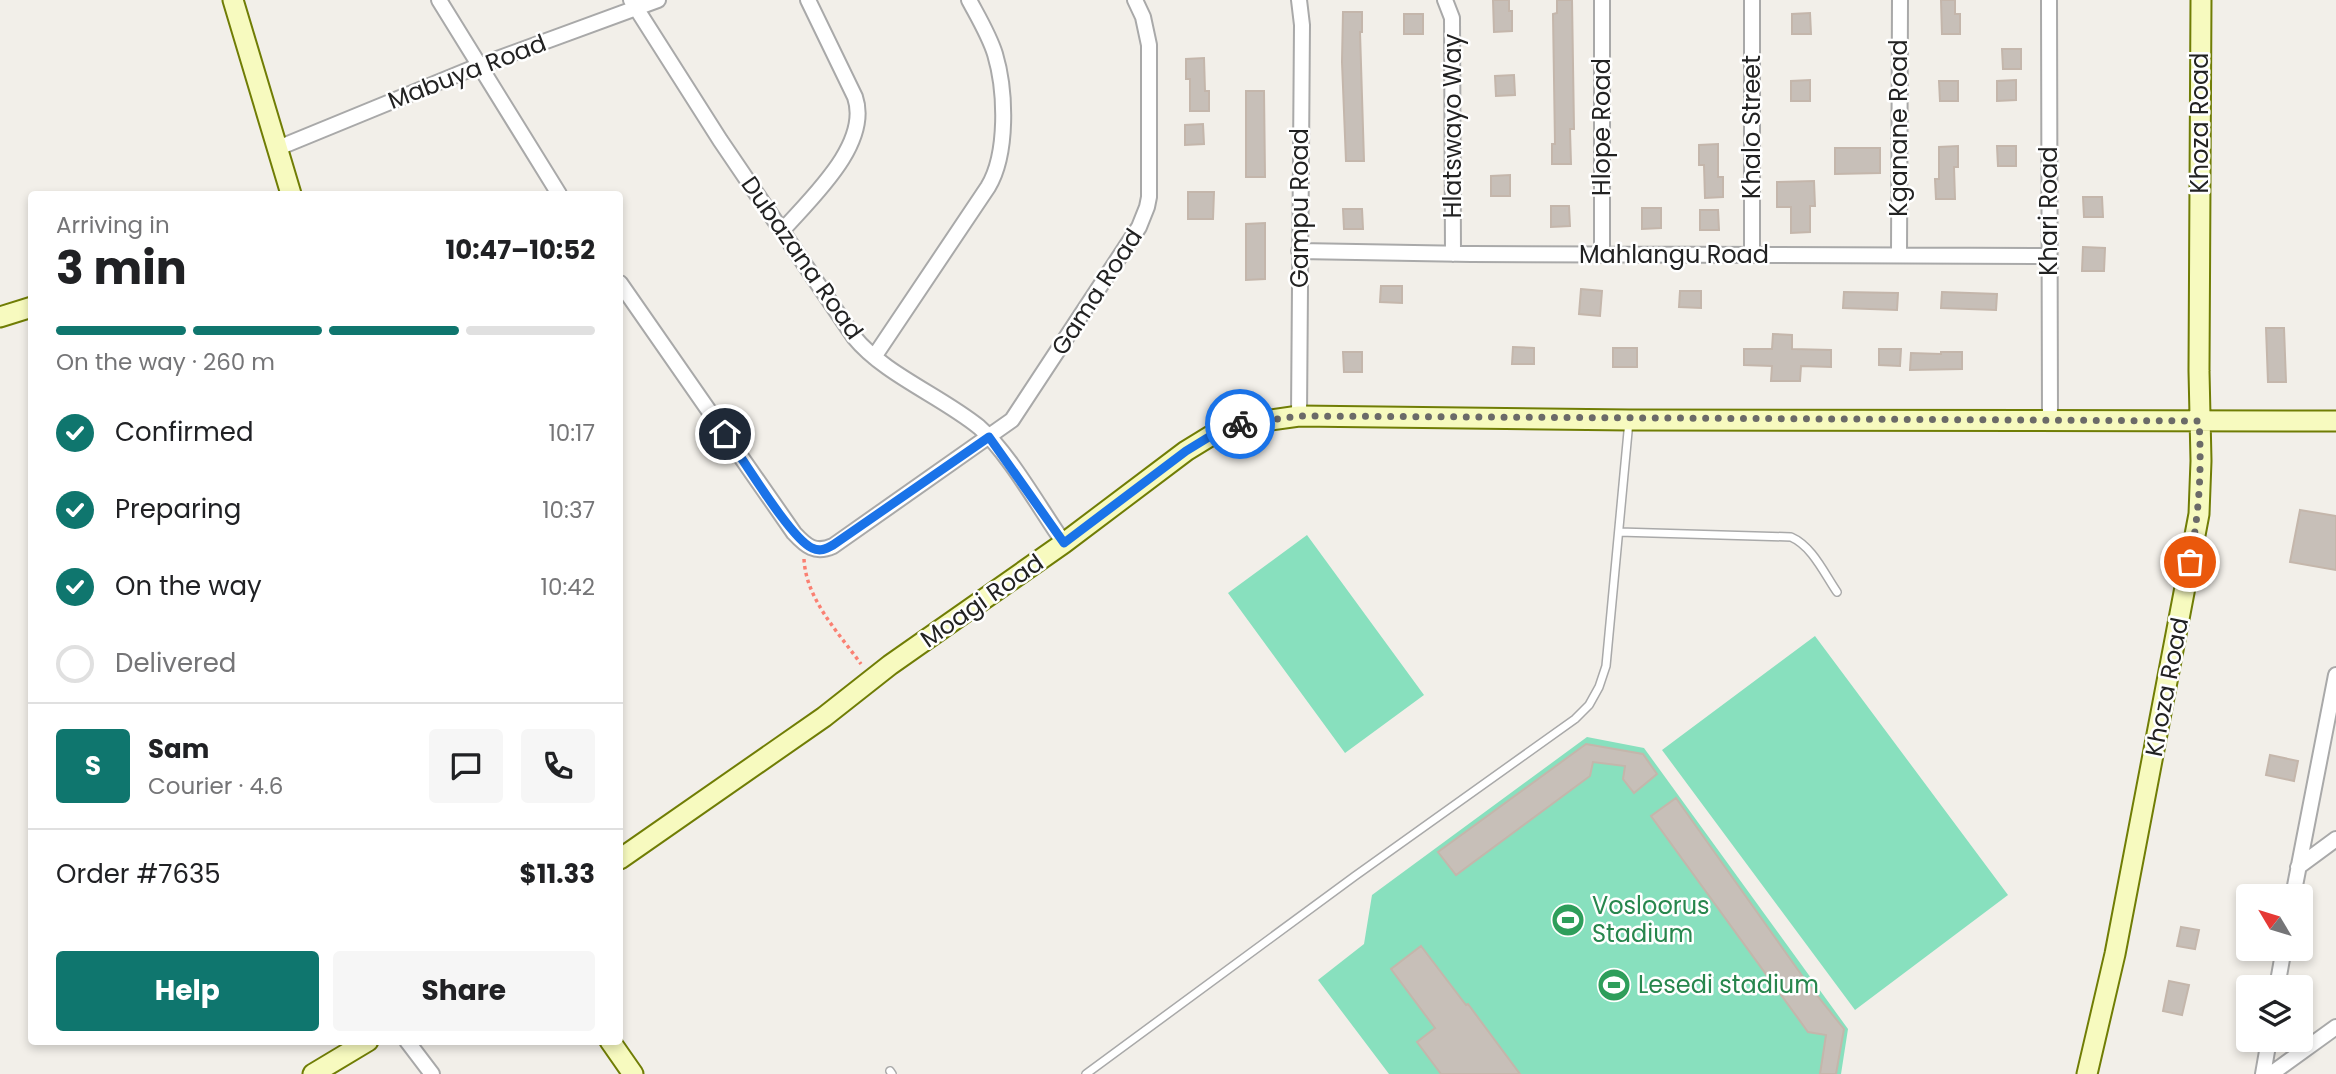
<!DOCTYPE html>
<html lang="en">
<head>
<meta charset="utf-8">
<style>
  :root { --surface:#fff; --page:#f6f6f6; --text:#202124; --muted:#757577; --line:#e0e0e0; --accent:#0f766e }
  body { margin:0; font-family:Poppins,sans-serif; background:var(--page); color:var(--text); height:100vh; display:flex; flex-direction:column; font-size:26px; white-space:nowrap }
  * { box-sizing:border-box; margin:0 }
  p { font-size:23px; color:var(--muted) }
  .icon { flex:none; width:38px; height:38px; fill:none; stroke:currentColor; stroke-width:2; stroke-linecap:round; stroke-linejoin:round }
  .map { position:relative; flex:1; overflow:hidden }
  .panel { position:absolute; left:28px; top:191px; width:595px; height:854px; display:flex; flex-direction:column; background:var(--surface); border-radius:7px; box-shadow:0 4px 10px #0003 }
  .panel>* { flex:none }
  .needle { width:46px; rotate:308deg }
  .buttons { position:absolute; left:2236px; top:884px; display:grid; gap:14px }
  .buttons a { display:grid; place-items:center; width:77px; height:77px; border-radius:7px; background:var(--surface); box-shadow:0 4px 10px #0003; font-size:35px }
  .pin { position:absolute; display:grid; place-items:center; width:60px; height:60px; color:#fff; margin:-30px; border:4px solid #fff; border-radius:50%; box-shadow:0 2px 7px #0007 }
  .courier { position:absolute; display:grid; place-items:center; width:70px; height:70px; margin:-35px; border:5px solid #1a73e8; border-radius:50%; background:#fff; color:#222; box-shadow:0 2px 9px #0007 }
  .overview em { font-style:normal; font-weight:700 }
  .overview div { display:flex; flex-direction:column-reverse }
  .overview { display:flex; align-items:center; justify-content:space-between; height:119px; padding:0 28px }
  h1 { font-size:46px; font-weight:700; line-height:52px }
  .bar { display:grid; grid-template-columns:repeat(4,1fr); gap:10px 7px; align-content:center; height:84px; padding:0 28px }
  .bar i { height:9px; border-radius:5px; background:var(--line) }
  .bar .selected { background:var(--accent) }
  .bar p { grid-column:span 4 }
  .line { display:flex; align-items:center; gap:18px; padding:0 28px; border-top:2px solid var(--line) }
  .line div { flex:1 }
  .round { display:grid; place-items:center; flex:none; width:74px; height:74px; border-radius:7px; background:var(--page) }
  ol { padding:0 28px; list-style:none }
  li { display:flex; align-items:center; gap:21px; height:77px }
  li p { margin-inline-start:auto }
  li .icon { padding:7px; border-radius:50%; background:var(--accent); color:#fff; stroke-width:4 }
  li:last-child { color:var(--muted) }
  li i { width:38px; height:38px; border:4px solid var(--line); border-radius:50% }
  .primary-button { display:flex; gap:14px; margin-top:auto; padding:14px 28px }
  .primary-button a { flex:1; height:80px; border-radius:7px; background:var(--accent); color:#fff; font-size:28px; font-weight:700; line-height:80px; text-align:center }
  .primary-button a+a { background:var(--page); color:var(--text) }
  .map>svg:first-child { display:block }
  .pitch { fill:#88e0be }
  .building { fill:#c7bfb8; stroke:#c4b6ab; stroke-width:2 }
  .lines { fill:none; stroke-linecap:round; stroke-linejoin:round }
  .lane-casing { stroke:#a9a9a9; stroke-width:10 }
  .street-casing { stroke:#a9a9a9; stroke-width:18 }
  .secondary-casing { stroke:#707d05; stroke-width:23 }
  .path { stroke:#fa8072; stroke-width:3.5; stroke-dasharray:3.5 3.5; stroke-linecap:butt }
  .lane { stroke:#fff; stroke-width:7 }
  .street { stroke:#fff; stroke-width:14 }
  .secondary { stroke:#f7fabf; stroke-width:19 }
  .done { stroke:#6b6a68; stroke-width:7; stroke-dasharray:0 12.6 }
  .route { stroke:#1a73e8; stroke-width:9 }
  .labels { text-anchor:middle; stroke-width:5; stroke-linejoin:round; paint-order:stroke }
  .street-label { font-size:24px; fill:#222; stroke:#fff }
  .leisure-label { font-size:24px; fill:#27864d; stroke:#fff; text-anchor:start }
</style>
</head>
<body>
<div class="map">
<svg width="2336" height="1074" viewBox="0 0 2336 1074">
  <rect width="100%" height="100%" fill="#f2efe9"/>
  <path class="pitch" d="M1307,535L1424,695L1345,753L1228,593Z
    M1815,636L2008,895L1855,1010L1662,750Z
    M1587,737L1644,748L1848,1029L1841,1074H1389L1318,980L1364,944L1372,895Z"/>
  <path class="building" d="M1493,0H1509V11H1512V31L1494,32Z
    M1557,0H1572L1574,129H1570L1571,164H1552V144H1555L1553,14L1557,13Z
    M1941,0H1955V14H1960V34H1942Z
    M1343,12H1362V32H1360L1364,161H1346L1342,62Z
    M1810,13L1811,34H1792V14Z
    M1404,14H1423V34H1404Z
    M2002,49H2021V69H2003Z
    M1204,58L1205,91H1209V111H1190V79H1186V59Z
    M1514,75L1515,95L1496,96L1495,76Z
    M1810,80V101H1791V81Z
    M2016,80V100L1997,101V81Z
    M1939,81H1958V101H1940Z
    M1246,91H1264L1265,177H1246Z
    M1203,124L1204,144L1185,145V125Z
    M1718,144V177H1723V197L1705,198L1704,165H1699V145Z
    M1958,146V167H1954L1955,199H1936L1935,179H1939V147Z
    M1997,146H2016V166H1998Z
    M1835,148H1880V173L1835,174Z
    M1510,175V196H1491V176Z
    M1814,181L1815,206H1810V232L1791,233V207H1777V182Z
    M1188,192H1214L1213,219H1188Z
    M2083,197H2102L2103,217H2084Z
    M1551,206H1569L1570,226L1551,227Z
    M1642,208H1661V228L1642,229Z
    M1343,209H1362L1363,229H1344Z
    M1700,210H1718L1719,230H1700Z
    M1265,223V279L1246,280V224Z
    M2083,247L2105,248L2104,271H2082Z
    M1381,286H1402V303L1380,302Z
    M1581,289L1602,291L1600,316L1579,314Z
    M1680,291H1701V308L1679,307Z
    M1844,292L1898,293L1897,310L1843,308Z
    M1942,292L1997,294L1996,310L1941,308Z
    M2266,328H2284L2286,382H2268Z
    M1773,334L1792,335V349L1831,350V367L1801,366L1800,381H1771L1772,366L1744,365V349H1772Z
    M1513,347L1534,348V364H1512Z
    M1613,348H1637V367H1613Z
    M1879,349H1901L1900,366L1879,365Z
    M1343,352H1362V372H1344Z
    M1941,352H1962V369L1910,370L1911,353L1941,354Z
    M2300,510L2336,516V570L2290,562Z
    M1586,744L1643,754L1657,774L1634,793L1623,779L1625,766L1593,762L1590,776L1456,875L1438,852Z
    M2270,755L2298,761L2294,781L2266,775Z
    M1676,798L1808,984L1844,1029L1836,1074H1820L1826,1035L1808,1032L1651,816Z
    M2181,927L2199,930L2195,949L2177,946Z
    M1421,946L1466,1005L1468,1004L1520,1074H1441L1417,1042L1435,1028L1391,969Z
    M2169,981L2189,985L2182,1015L2163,1011Z"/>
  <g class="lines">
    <defs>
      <path id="lane" d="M1619,532L1791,537C1812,546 1824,573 1837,592
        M890,1071L892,1074
        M1086,1074L1355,876L1575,719L1589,705L1599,687L1606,666L1629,421"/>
      <path id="street" d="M439,0L559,194
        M631,0L720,140L854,337C884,374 941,396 979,427C1009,453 1040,509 1064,543
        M1445,0L1452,18L1453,254
        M1752,0V254
        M2049,0L2050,421
        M278,148L478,66L658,0
        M782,231C811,198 871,144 855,97L808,0
        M1299,251L1471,254L2048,256
        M1602,255V0
        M1899,255L1900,0
        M620,283L794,533C806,546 815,554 833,546L1012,420L1139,227L1147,207L1149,197V45L1143,17L1135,0
        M874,357L988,187C1008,154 1006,91 995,54C989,35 978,17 969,0
        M1299,416L1302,25L1299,0
        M2298,867L2336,839
        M2293,896L2336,675
        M2277,987L2284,948
        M407,1041L432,1074
        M2263,1074L2269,1040
        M2271,1074L2336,1027"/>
      <path id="secondary" d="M233,0L291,194
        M0,317L32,307
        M620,859L824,717L890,665L1064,543L1186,451L1217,432L1237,425L1299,416L1629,420L2336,421
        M610,1041L633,1074
        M313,1074L368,1041
        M2087,1074L2115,954L2199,514L2201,461L2199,371L2201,0"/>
    </defs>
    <use href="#lane" class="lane-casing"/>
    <use href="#street" class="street-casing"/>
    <use href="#secondary" class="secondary-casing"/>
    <path class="path" d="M804,559C806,599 838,632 861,664"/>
    <use href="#lane" class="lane"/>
    <use href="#street" class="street"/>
    <use href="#secondary" class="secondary"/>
  </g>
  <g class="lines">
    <path class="done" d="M1240,424L1299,416L2199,421C2202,472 2199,512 2190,562"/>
    <path class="route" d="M725,434C742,457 790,538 812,548C820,552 826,549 833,545L989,437L1064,543L1186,451L1217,432L1240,424"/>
  </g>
  <defs>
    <symbol id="stadium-disc" viewBox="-11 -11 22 22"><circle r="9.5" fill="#2e9e5b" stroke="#fff"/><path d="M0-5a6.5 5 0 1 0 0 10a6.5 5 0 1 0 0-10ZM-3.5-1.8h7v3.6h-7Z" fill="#fff"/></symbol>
  </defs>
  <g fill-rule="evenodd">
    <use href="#stadium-disc" x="1549" y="901" width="38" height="38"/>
    <use href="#stadium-disc" x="1595" y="966" width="38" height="38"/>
  </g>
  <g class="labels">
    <g class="street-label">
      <text transform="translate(467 72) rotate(-21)" y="8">Mabuya Road</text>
      <text transform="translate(2200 123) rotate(-90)" y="8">Khoza Road</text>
      <text transform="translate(1453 126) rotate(-90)" y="8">Hlatswayo Way</text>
      <text transform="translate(1602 127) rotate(-90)" y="8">Hlope Road</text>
      <text transform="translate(1752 127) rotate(-90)" y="8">Khalo Street</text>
      <text transform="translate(1899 128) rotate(-90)" y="8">Kganane Road</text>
      <text transform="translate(1300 208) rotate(-90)" y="8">Gampu Road</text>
      <text transform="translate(2049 211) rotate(-90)" y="8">Khari Road</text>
      <text x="1674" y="263">Mahlangu Road</text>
      <text transform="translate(802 258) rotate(55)" y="8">Dubazana Road</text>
      <text transform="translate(1097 292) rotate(-57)" y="8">Gama Road</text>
      <text transform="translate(982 601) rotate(-35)" y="8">Moagi Road</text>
      <text transform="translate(2167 687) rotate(-79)" y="8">Khoza Road</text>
    </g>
    <g class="leisure-label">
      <text x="1592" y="914">Vosloorus<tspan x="1592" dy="28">Stadium</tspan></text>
      <text x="1638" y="993">Lesedi stadium</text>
    </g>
  </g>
</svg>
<div class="buttons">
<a><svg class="needle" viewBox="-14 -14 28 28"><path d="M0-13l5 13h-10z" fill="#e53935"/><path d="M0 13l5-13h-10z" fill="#757577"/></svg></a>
<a><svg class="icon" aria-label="layers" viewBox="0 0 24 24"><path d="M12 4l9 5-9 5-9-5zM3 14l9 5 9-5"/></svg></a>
</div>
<div class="pin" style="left:2190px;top:562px;background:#ea580c"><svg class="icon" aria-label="bag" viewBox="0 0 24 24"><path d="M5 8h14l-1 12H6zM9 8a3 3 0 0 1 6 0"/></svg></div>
<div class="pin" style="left:725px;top:434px;background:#1f2937"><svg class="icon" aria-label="home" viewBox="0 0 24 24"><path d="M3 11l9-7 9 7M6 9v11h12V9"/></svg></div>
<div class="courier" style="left:1240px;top:424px"><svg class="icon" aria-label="bike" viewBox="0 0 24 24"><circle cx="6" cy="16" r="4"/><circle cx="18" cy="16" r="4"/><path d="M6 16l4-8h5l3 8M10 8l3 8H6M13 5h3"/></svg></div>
<section class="panel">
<div class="overview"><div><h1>3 min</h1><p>Arriving in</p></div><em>10:47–10:52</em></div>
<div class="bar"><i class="selected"></i><i class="selected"></i><i class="selected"></i><i></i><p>On the way · 260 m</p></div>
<ol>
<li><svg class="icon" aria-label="check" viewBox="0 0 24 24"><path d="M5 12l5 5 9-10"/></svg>Confirmed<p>10:17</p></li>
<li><svg class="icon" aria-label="check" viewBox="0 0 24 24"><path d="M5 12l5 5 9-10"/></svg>Preparing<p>10:37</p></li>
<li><svg class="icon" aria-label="check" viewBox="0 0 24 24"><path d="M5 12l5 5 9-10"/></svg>On the way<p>10:42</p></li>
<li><i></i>Delivered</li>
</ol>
<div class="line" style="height:126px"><b class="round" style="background:var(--accent);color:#fff">S</b><div><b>Sam</b><p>Courier · 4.6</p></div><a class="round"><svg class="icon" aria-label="chat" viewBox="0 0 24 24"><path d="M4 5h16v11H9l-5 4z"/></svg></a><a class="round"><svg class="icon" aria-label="phone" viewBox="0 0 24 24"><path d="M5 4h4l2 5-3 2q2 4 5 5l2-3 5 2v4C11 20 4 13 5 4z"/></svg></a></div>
<div class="line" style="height:91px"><div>Order #7635</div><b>$11.33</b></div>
<div class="primary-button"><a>Help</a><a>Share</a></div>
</section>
</div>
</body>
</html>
